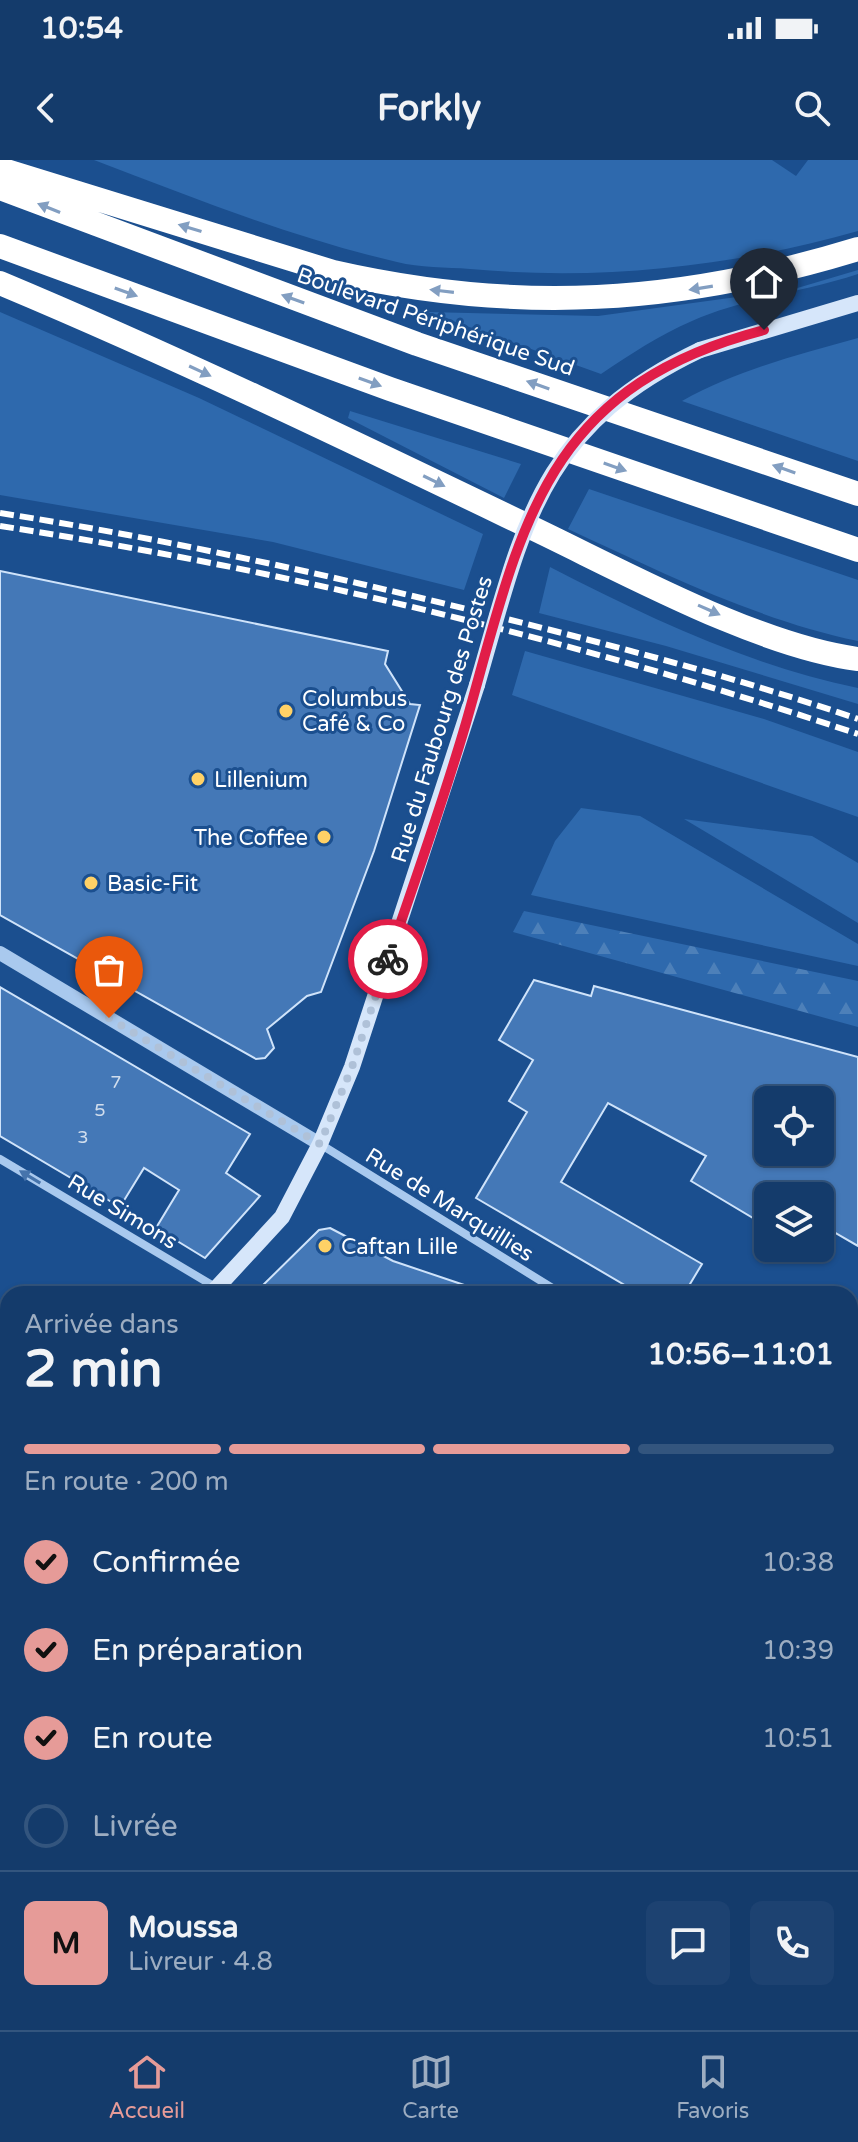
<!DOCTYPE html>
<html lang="fr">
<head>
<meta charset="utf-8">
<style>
  :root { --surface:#143b6b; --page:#1d4271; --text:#f1f3f6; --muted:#9dadc1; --line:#33557e; --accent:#e69b98 }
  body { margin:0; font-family:"Varela Round",sans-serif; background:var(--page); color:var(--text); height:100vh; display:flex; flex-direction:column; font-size:30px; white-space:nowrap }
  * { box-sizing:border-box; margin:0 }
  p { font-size:26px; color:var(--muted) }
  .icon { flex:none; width:44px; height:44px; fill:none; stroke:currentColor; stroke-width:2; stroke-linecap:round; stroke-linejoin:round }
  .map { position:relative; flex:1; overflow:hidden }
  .drawer { position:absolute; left:0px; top:1126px; width:858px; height:744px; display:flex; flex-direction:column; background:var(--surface); border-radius:24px 24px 0 0; box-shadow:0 2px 6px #0004,0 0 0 2px var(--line) }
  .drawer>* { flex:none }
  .buttons { position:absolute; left:754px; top:926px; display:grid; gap:16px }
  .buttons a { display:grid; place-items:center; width:80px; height:80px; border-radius:12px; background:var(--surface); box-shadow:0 2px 6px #0004,0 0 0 2px var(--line); font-size:40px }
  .pin { position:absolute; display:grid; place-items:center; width:68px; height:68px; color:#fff; margin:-82px -34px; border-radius:50% 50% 50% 0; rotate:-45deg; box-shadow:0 0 8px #0007 }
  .pin .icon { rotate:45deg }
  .courier { position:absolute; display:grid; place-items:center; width:80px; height:80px; margin:-40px; border:6px solid #e11d48; border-radius:50%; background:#fff; color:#222; box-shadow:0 2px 10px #0007 }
  .summary em { font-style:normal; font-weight:700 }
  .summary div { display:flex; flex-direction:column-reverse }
  .summary { display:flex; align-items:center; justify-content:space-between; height:136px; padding:0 24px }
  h1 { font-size:52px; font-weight:700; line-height:60px }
  .bar { display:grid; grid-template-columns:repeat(4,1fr); gap:12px 8px; align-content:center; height:96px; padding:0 24px }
  .bar i { height:10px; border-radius:6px; background:var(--line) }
  .bar .selected { background:var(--accent) }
  .bar p { grid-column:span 4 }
  .line { display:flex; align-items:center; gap:20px; padding:0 24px; border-top:2px solid var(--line) }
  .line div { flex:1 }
  .round { display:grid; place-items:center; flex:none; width:84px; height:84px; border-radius:12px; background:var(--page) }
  ol { padding:0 24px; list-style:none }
  li { display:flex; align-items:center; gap:24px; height:88px }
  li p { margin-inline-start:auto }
  li .icon { padding:8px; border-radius:50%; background:var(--accent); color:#111; stroke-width:4 }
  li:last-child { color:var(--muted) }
  li i { width:44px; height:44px; border:4px solid var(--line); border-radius:50% }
  .status { display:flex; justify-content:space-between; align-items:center; height:56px; padding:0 40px; background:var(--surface); direction:ltr }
  .status svg { height:22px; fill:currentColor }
  header { display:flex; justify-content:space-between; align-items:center; height:104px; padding:0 24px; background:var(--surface); font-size:36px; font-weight:700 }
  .tab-bar { display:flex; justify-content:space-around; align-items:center; height:112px; border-top:2px solid var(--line); background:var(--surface); font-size:22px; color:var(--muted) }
  .tab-bar a { display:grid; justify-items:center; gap:4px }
  .tab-bar .selected { color:var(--accent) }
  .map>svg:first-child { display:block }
  .green { fill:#2e69ad }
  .forest { fill:url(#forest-firs) }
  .building { fill:#4478b7; stroke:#cfe3fa; stroke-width:2; fill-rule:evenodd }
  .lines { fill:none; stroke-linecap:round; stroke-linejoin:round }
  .pedestrian { stroke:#a9c9ee; stroke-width:7 }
  .minor { stroke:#a9c9ee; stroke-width:8 }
  .tertiary { stroke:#a9c9ee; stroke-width:14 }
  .secondary { stroke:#d6e6fa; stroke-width:16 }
  .motorway { stroke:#fff; stroke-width:24 }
  .rail { stroke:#fff; stroke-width:6; stroke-dasharray:14 6; stroke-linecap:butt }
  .secondary-bridge { stroke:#d6e6fa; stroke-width:16 }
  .oneway { fill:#829ec1 }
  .oneway2 { fill:#4674ac }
  .done { stroke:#afc1d8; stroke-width:8; stroke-dasharray:0 14.4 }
  .route { stroke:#e11d48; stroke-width:10 }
  .poi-dot { fill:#ffd166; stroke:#1b4f8f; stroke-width:3 }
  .labels { text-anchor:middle; stroke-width:6; stroke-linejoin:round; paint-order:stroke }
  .number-label { font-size:18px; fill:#d0dded }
  .street-label { font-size:22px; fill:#fff; stroke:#1b4f8f }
  .poi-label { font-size:22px; fill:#fff; stroke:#1b4f8f; text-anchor:start }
</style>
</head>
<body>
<div class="status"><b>10:54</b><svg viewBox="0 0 49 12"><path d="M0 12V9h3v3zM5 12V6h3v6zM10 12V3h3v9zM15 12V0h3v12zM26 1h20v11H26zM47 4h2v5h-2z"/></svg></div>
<header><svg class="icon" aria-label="back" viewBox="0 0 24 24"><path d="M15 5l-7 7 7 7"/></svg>Forkly<svg class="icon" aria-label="search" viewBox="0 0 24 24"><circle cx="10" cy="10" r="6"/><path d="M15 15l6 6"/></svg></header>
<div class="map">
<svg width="858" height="1870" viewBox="0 0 858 1870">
  <defs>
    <pattern id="forest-firs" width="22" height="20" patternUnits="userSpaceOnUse" patternTransform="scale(2)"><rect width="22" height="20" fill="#2e69ad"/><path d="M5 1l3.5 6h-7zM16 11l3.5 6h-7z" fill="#4d80b9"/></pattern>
  </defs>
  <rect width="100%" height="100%" fill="#1b4f8f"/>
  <path class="green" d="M94,0H772L796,16L808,0H858V71C730,107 602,121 470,109C446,107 420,108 397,102C293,78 194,38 94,0Z
    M858,110V114C804,132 744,138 692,161C659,175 631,194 601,214L427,152L598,156L794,129Z
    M0,152L199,238L483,374L464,430L273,382L0,335Z
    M858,178V301L682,241C737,210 797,195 858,178Z
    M350,251L521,304L504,338L348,258Z
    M589,329L858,420V481C757,460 661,412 568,369Z
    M550,407C649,458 748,505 858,528V544L666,486L539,453Z
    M525,491L764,559L858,592V657L512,535Z
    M581,648L640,656L858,784V806L531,735L555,681Z
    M684,659L812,676L858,703V763Z
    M0,1768L8,1772V1862H173L188,1870H14L0,1863Z"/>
  <path class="forest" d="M524,751L858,821V867L513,772Z"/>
  <path class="building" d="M0,411L388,491L385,504L410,544L420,545L374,691L321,832L307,836L267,869L274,888L265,898L256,899L0,755Z
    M534,820L591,836L594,826L858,897V1086L820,1064V1036H768V1067L691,1021L706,996L608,943L561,1022L702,1104L684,1134H640L476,1038L527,952L509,941L533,900L499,880ZM768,940H820V992H768Z
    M0,827L250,974L226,1013L260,1036L205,1098L156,1068L179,1030L144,1008L120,1047L0,976Z
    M330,1068L393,1101L479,1130L478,1134H254L319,1070Z"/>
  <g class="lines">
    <path class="pedestrian" d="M588,1870L592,1862"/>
    <path class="minor" d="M320,984L562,1134
      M0,999L227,1134
      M850,1305L858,1310
      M0,1550L8,1554
      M850,1804L858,1846
      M565,1862L579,1870
      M386,1870L390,1862"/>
    <path class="tertiary" d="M0,793L320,984"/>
    <path class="secondary" d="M700,190L858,143
      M211,1134L282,1057L320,984L352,907L477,525
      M0,1340L8,1332"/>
    <path class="motorway" d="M0,9L333,112C517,154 679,144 858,89
      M0,28L417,184L858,334
      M0,86L390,229L858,390
      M0,123C179,198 353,282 528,366C621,410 757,486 858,499"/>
    <path class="rail" d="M0,353C166,379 329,415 491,455C615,486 738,518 858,559
      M0,366C287,410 582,482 858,574"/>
    <path class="secondary-bridge" d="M477,525C523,367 538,267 700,190"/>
  </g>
  <defs><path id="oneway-solid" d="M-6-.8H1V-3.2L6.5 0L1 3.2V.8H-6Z" transform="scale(2)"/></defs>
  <g class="oneway">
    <use href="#oneway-solid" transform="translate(49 48) rotate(-158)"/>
    <use href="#oneway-solid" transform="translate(190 68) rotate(-163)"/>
    <use href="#oneway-solid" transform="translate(701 128) rotate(171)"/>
    <use href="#oneway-solid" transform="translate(442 131) rotate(-173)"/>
    <use href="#oneway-solid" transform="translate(126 132) rotate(20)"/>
    <use href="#oneway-solid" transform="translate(293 139) rotate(-160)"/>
    <use href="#oneway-solid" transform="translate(200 211) rotate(25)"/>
    <use href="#oneway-solid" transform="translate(370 222) rotate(20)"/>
    <use href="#oneway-solid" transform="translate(538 225) rotate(-161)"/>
    <use href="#oneway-solid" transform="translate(615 307) rotate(19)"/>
    <use href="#oneway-solid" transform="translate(784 309) rotate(-161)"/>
    <use href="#oneway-solid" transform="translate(434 321) rotate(26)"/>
    <use href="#oneway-solid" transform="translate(709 450) rotate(24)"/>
  </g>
  <use class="oneway2" href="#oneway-solid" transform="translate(30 1017) rotate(-149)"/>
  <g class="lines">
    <path class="done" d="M109,858L320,984L352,907L388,799"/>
    <path class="route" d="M388,799C415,721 443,642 466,563C521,369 541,228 764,170"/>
  </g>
  <g class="poi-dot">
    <circle cx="286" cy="551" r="8"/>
    <circle cx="198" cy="619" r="8"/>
    <circle cx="324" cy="677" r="8"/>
    <circle cx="91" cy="723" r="8"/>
    <circle cx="325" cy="1086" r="8"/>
  </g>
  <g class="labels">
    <g class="number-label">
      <text x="116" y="928">7</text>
      <text x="100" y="956">5</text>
      <text x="83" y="983">3</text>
    </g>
    <g class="street-label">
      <text transform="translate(436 161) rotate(19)" y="8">Boulevard Périphérique Sud</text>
      <text transform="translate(441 559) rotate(-73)" y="8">Rue du Faubourg des Postes</text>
      <text transform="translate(450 1044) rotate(32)" y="8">Rue de Marquillies</text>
      <text transform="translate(123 1051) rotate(31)" y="8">Rue Simons</text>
    </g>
    <g class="poi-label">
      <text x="302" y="546">Columbus<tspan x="302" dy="25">Café &amp; Co</tspan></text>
      <text x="214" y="627">Lillenium</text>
      <text x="308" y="685" text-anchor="end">The Coffee</text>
      <text x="107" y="731">Basic-Fit</text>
      <text x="341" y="1094">Caftan Lille</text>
    </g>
  </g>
</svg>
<div class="buttons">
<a><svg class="icon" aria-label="locate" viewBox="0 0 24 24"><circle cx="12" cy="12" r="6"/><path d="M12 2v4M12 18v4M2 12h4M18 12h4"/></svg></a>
<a><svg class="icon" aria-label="layers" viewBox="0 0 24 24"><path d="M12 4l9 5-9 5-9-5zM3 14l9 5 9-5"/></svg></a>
</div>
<div class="pin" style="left:109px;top:858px;background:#ea580c"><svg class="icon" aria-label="bag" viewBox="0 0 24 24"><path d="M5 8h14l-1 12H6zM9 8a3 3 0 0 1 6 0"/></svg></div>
<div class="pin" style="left:764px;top:170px;background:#1f2937"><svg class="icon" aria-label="home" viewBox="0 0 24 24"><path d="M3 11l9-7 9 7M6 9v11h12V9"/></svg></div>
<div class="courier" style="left:388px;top:799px"><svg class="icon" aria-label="bike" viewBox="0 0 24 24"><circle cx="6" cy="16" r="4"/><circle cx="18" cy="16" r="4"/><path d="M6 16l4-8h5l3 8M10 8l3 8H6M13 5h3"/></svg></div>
<section class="drawer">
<div class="summary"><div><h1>2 min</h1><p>Arrivée dans</p></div><em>10:56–11:01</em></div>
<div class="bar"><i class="selected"></i><i class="selected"></i><i class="selected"></i><i></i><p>En route · 200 m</p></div>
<ol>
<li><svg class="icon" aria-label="check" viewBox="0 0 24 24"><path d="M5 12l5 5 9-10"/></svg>Confirmée<p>10:38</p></li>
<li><svg class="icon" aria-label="check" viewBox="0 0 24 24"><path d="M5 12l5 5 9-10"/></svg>En préparation<p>10:39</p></li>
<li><svg class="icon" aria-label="check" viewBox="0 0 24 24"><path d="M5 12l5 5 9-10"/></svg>En route<p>10:51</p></li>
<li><i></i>Livrée</li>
</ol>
<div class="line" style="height:144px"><b class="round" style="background:var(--accent);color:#111">M</b><div><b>Moussa</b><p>Livreur · 4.8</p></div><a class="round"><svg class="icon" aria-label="chat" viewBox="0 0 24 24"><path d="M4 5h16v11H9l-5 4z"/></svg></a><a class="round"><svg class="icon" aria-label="phone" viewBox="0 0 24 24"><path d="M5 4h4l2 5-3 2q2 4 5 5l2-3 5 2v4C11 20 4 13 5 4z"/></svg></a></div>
</section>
</div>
<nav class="tab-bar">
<a class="selected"><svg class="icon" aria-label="home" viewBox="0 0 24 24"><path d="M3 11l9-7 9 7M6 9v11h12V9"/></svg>Accueil</a>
<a><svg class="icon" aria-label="map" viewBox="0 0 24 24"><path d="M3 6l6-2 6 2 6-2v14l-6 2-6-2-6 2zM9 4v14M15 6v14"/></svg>Carte</a>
<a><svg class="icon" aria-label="saved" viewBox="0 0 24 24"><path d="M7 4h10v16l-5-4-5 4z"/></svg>Favoris</a>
</nav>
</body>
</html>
